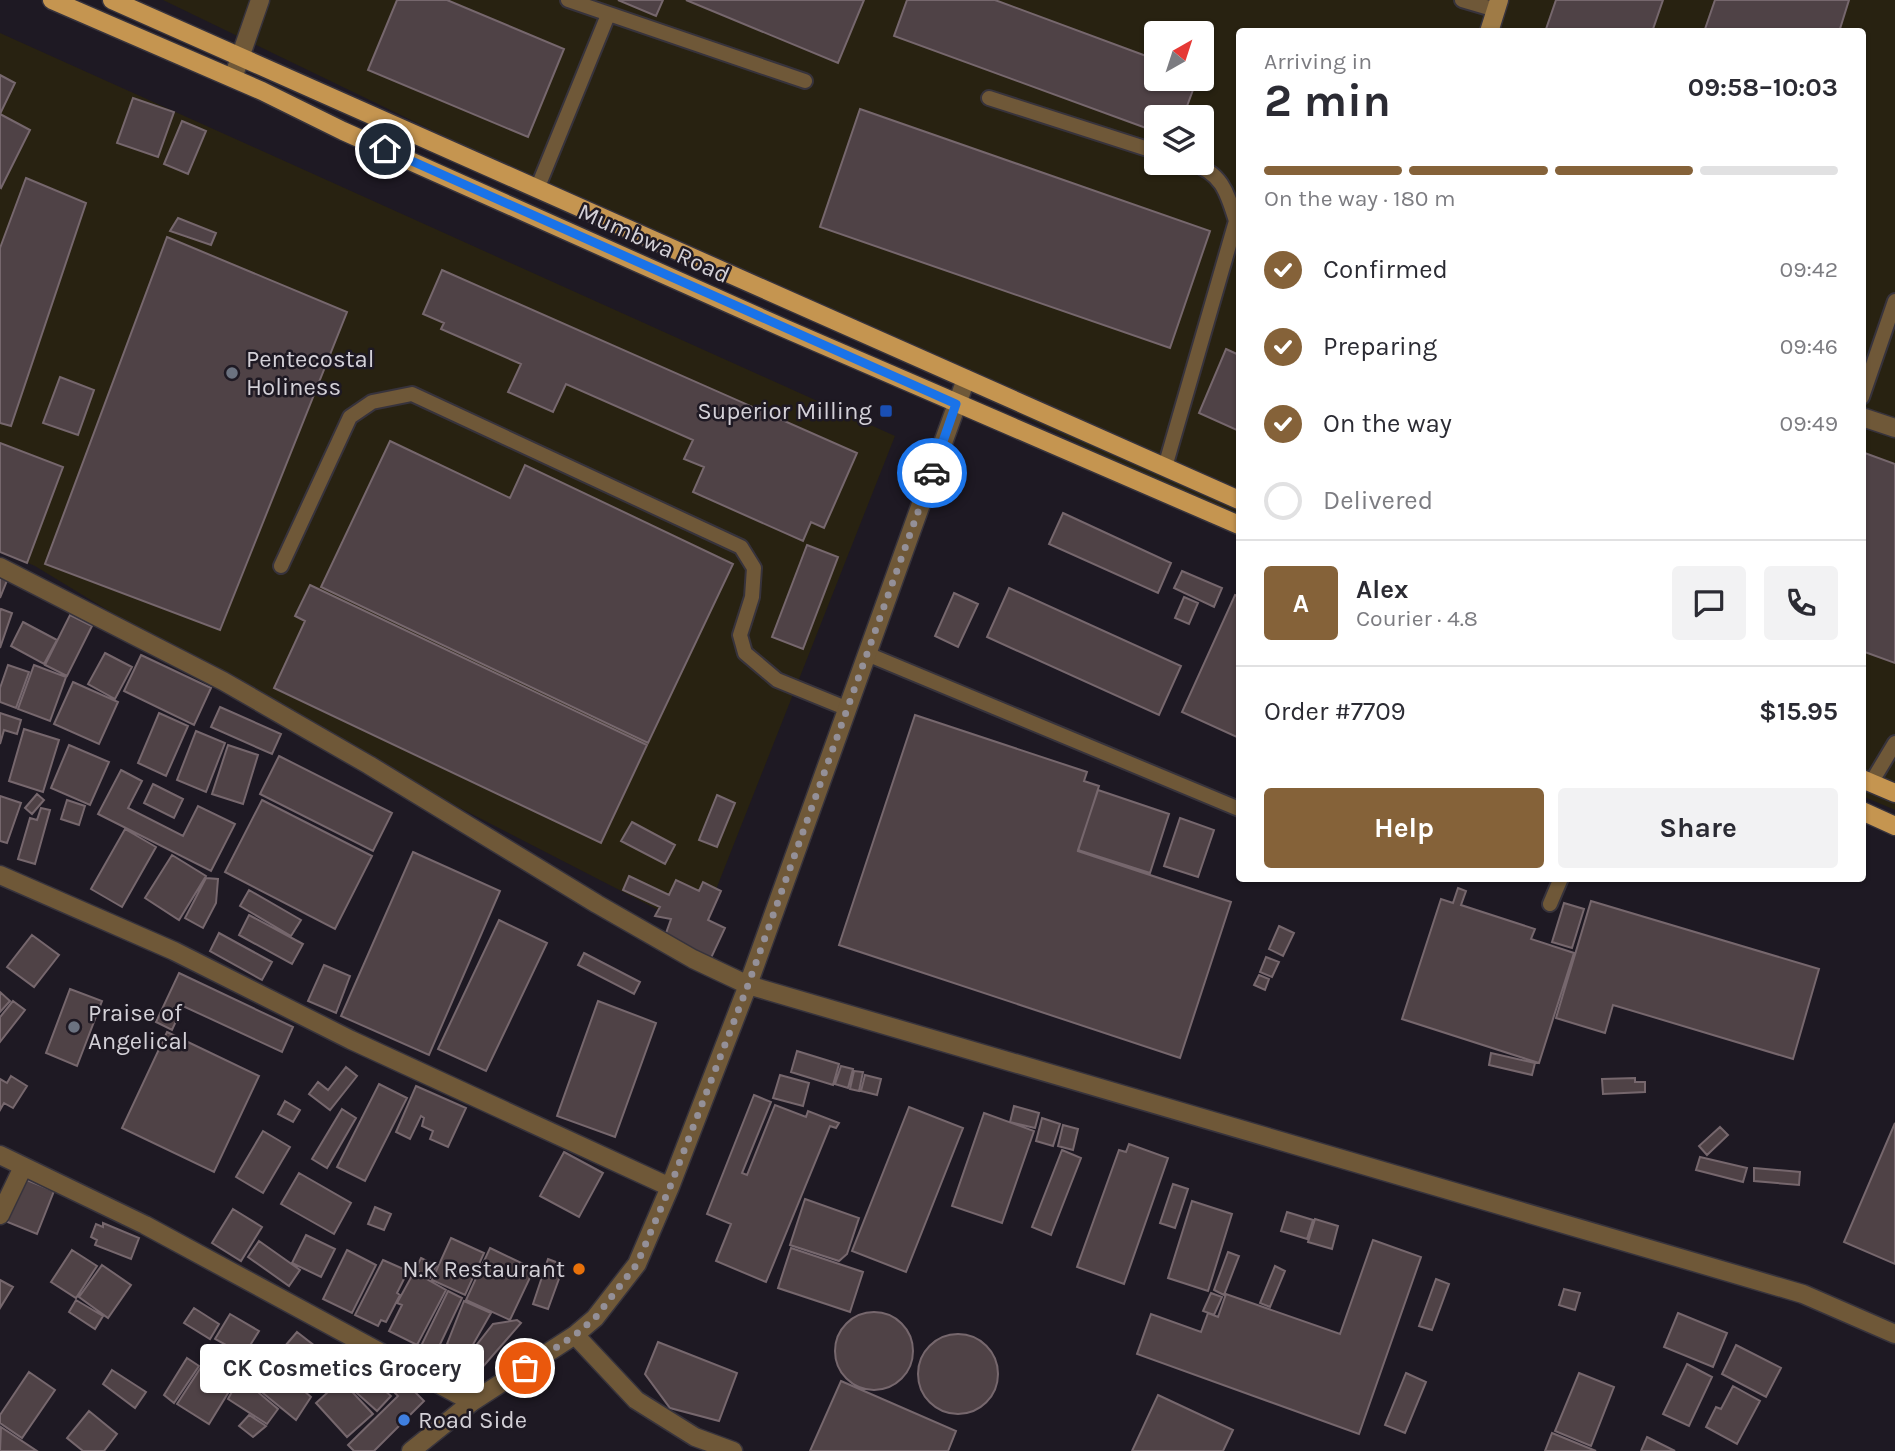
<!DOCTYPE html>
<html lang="en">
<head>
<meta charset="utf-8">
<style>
  :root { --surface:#fff; --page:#f2f2f3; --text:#2b2b33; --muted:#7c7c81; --line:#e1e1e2; --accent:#856239 }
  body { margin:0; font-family:Karla,sans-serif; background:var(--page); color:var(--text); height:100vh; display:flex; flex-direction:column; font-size:26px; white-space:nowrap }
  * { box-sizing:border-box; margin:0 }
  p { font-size:23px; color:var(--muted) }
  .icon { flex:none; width:38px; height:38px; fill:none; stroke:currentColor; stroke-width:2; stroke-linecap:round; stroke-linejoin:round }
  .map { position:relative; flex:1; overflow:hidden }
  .side { position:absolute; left:1236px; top:28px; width:630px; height:854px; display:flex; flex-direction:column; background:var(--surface); border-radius:7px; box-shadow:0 2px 5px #0004 }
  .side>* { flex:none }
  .needle { width:46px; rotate:39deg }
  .buttons { position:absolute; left:1144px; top:21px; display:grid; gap:14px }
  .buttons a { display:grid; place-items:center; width:70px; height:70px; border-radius:7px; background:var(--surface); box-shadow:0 2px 5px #0004; font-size:35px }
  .pin { position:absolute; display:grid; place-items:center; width:60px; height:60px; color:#fff; margin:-30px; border:4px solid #fff; border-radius:50%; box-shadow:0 2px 7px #0007 }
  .courier { position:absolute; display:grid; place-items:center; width:70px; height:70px; margin:-35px; border:5px solid #1a73e8; border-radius:50%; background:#fff; color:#222; box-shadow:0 2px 9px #0007 }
  .bubble { position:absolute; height:49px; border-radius:7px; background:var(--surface); box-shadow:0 2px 5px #0004; font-size:23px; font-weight:700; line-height:49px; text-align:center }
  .summary em { font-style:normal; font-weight:700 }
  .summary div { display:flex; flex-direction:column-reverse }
  .summary { display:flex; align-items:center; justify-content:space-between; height:119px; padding:0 28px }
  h1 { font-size:46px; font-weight:700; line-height:52px }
  .bar { display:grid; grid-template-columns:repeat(4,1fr); gap:10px 7px; align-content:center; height:84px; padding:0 28px }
  .bar i { height:9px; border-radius:5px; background:var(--line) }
  .bar .active { background:var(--accent) }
  .bar p { grid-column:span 4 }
  .line { display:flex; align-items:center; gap:18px; padding:0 28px; border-top:2px solid var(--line) }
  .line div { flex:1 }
  .round { display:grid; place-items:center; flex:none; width:74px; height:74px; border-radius:7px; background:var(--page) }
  ol { padding:0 28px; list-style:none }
  li { display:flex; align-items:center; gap:21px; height:77px }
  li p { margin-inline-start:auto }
  li .icon { padding:7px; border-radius:50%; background:var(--accent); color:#fff; stroke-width:4 }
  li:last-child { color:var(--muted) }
  li i { width:38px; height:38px; border:4px solid var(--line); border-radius:50% }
  .cta { display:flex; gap:14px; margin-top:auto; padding:14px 28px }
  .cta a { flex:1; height:80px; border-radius:7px; background:var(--accent); color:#fff; font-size:28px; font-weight:700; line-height:80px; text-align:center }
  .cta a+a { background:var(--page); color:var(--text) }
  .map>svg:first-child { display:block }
  .industrial { fill:#282211; fill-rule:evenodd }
  .building { fill:#4f4246; stroke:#76676d; stroke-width:2 }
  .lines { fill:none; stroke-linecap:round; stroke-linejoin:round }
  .lane-casing { stroke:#37333c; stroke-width:18 }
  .street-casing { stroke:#37333c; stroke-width:21 }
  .secondary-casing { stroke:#37333c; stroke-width:21 }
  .primary-casing { stroke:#37333c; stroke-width:21 }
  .lane { stroke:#6f5838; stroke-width:14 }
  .street { stroke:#6f5838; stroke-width:18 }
  .secondary { stroke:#9f7b46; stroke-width:18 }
  .primary { stroke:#c59550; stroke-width:18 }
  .done { stroke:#949098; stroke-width:7; stroke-dasharray:0 12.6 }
  .route { stroke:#1a73e8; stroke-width:9 }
  .worship-dot { fill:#6b7280; stroke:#1e1923; stroke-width:2.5 }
  .transit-dot { fill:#1a4fb4; stroke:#1e1923; stroke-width:2.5 }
  .food-dot { fill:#e8710a; stroke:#1e1923; stroke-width:2.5 }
  .shop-dot { fill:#3f7fe0; stroke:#1e1923; stroke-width:2.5 }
  .labels { text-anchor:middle; stroke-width:5; stroke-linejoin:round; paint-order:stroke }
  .street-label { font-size:24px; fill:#d3d0d7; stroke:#1e1923 }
  .poi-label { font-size:24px; fill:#d3d0d7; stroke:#1e1923; text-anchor:start }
</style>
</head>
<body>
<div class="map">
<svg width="1895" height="1451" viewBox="0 0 1895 1451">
  <rect width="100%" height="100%" fill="#1e1923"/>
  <path class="industrial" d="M163,0H1895V810L1862,796V32H1239V521ZM1157,33H1202V79H1157ZM1157,117H1202V163H1157Z
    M0,33L895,436L715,892L666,914L281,716L35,566L0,551Z"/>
  <path class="building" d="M397,0H447L564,49L528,137L368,70Z
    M618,0H663L656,16Z
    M686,0H864L838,63Z
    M907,0H995L1157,60V79H1197L1183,117H1157V132L894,36Z
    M1556,0H1663L1652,32H1545Z
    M1715,0H1849L1839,32H1704Z
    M0,75L15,83L0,114Z
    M133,98L174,112L158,157L117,143Z
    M860,109L1210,231L1170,348L820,227Z
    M0,114L30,130L1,188L0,187Z
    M182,121L206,131L188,174L164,164Z
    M26,178L86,203L11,426L0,423V248Z
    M178,218L216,233L211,245L170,231Z
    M167,237L347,312L220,630L45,564Z
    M442,270L857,453L824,528L811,522L803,541L693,492L704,467L684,459L693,440L566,384L553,412L508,392L521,364L441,329L444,323L423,314Z
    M1226,349L1239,355V431L1199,413Z
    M60,377L94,390L78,435L43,423Z
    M390,441L510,498L525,465L733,564L648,743L321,587Z
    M0,443L63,467L27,563L0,552Z
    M1862,452L1895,464V663L1862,651Z
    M1063,513L1171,563L1158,593L1049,544Z
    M807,545L838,557L803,649L772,637Z
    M1182,571L1222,588L1214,607L1174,588Z
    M0,575L8,578L0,598Z
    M310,585L647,745L601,843L274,688L305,621L295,616Z
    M1009,588L1181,666L1159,715L987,637Z
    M954,593L978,604L958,647L935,636Z
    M1235,595L1239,597V738L1182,712Z
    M1184,597L1198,603L1189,624L1175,618Z
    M1,609L12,613L0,648V612Z
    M70,615L92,626L67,676L45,665Z
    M23,622L57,640L44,664L11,646Z
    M105,653L132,667L115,699L88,684Z
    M141,655L211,688L194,725L124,691Z
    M8,665L29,672L16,708L0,702V688Z
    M34,665L66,677L50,721L18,709Z
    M73,682L118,702L99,744L54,724Z
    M220,707L281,734L272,754L211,727Z
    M0,713L21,720L17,734L4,730L0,744Z
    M159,713L188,726L166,776L138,763Z
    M915,715L1087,772L1084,781L1099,786L1078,851L1231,902L1180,1058L839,945Z
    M24,729L59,740L43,792L9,781Z
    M196,731L225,743L206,792L177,780Z
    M69,745L109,762L90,805L51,788Z
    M228,745L258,755L243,804L212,794Z
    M279,756L392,813L373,851L260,794Z
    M121,770L142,781L128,808L183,836L198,806L235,824L211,871L98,814Z
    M153,784L183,799L174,818L144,803Z
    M1098,790L1169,814L1150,873L1078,850Z
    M37,794L44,800L32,814L25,808Z
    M717,795L735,803L717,847L699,840Z
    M0,796L21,803L7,843L0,841Z
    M67,800L85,806L79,825L61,819Z
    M262,800L372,856L335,929L225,872Z
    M41,808L50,810L35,864L18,859L30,818L37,820Z
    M1180,818L1214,830L1198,877L1164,866Z
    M632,822L675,845L665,864L621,841Z
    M125,829L156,847L122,907L91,889Z
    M413,852L500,891L429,1055L341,1016Z
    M172,855L206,876L179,920L145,898Z
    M629,876L669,895L676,880L699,891L703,882L721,891L708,920L725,928L711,958L665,936L671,919L655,916L660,907L623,890Z
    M206,878L218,879L216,903L203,928L185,918Z
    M1458,888L1466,891L1461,905L1535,929L1531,939L1574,953L1539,1063L1402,1019L1441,899L1453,903Z
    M249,890L301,920L291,936L240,906Z
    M1591,901L1819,969L1793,1059L1613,1005L1605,1033L1556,1018Z
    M1564,903L1584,909L1572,948L1552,942Z
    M249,915L303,944L292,964L239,935Z
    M499,920L547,943L486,1071L438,1049Z
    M1279,926L1294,933L1283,956L1269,949Z
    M219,933L272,962L262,980L210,951Z
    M32,935L59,955L34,987L7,967Z
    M584,953L640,982L634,994L578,965Z
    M1266,957L1279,962L1272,977L1260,972Z
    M324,965L350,976L336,1013L308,1001Z
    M179,973L293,1027L282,1052L183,1006L172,1030L156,1022Z
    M1259,975L1269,979L1265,990L1254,985Z
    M70,989L102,1001L77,1066L46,1053Z
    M0,992L10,1001L0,1012Z
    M13,1001L25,1010L0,1042V1017Z
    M598,1001L656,1023L615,1137L557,1116Z
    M167,1032L259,1076L214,1172L122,1128Z
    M797,1051L839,1064L833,1085L791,1072Z
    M1491,1053L1535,1063L1532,1075L1489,1065Z
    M841,1066L853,1069L848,1088L835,1084Z
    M346,1067L357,1076L330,1110L309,1094L318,1082L328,1090Z
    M854,1071L863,1072L859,1091L850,1089Z
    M780,1075L809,1083L803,1106L773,1098Z
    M865,1075L881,1079L877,1095L861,1091Z
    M11,1076L27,1086L13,1108L4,1103L0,1110V1079L7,1083Z
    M1635,1078V1082H1645V1092L1603,1094L1602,1079Z
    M379,1084L407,1098L365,1181L337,1167Z
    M416,1086L466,1108L448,1147L430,1139L433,1131L422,1126L424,1118L421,1116L410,1139L396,1132Z
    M754,1095L771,1102L742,1173L747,1175L775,1105L806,1117L808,1111L839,1123L836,1128L830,1126L766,1282L716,1261L731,1224L707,1214Z
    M285,1101L300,1110L293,1122L278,1114Z
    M1014,1106L1039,1113L1035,1128L1010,1122Z
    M909,1107L963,1128L906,1272L852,1251Z
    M342,1109L356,1118L327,1168L312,1159Z
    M984,1113L1034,1131L1002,1223L952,1206Z
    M1042,1118L1060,1124L1053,1146L1036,1141Z
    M1895,1123V1264L1844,1242Z
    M1063,1125L1078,1129L1073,1150L1058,1146Z
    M1720,1127L1728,1135L1707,1155L1699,1146Z
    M263,1131L290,1147L263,1193L236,1177Z
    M1129,1144L1168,1158L1124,1284L1077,1267L1119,1150L1126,1152Z
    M1062,1150L1081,1158L1051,1235L1032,1227Z
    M564,1152L603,1173L579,1217L540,1196Z
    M1700,1157L1747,1168L1743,1182L1696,1170Z
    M1754,1168L1800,1172L1799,1185L1754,1181Z
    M299,1173L351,1203L334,1234L281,1204Z
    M22,1178L54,1191L37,1234L5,1221Z
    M1173,1184L1188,1189L1175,1228L1160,1223Z
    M805,1199L859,1218L847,1254L839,1261L790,1245Z
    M1192,1201L1232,1214L1208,1291L1168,1278Z
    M375,1207L391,1214L384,1230L368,1224Z
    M233,1209L262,1227L241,1261L212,1243Z
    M1287,1212L1313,1220L1307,1239L1281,1231Z
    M1315,1219L1338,1226L1332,1249L1308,1242Z
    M103,1223L139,1238L131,1259L95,1245L97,1240L91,1237L96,1224L103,1227Z
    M306,1235L335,1249L321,1277L292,1263Z
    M451,1238L484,1253L465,1295L432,1280Z
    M1373,1240L1421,1257L1359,1434L1137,1354L1151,1314L1201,1332L1208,1313L1218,1317L1226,1294L1340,1334Z
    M259,1241L300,1270L289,1286L248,1257Z
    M490,1248L534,1269L510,1320L466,1300Z
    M791,1248L863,1272L850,1312L778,1288Z
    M72,1250L97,1266L76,1298L51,1282Z
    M347,1250L376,1265L352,1313L323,1299Z
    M1228,1252L1239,1256L1224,1295L1214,1290Z
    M421,1258L436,1266L430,1278L415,1270Z
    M548,1259L564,1265L548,1309L533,1304Z
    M383,1260L408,1271L397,1293L400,1295L386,1322L381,1320L378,1326L355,1315Z
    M102,1265L131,1285L108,1318L79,1297Z
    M1275,1266L1285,1271L1270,1307L1260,1303Z
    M414,1272L446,1290L417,1345L389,1331L402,1305L397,1303Z
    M1436,1279L1449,1284L1432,1330L1419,1326Z
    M0,1280L13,1287L0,1308Z
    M1564,1289L1580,1293L1575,1310L1559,1305Z
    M448,1291L462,1298L435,1355L420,1348Z
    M1211,1293L1222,1297L1214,1315L1203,1311Z
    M76,1300L103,1316L95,1329L69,1312Z
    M464,1301L491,1313L467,1355L447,1344Z
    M194,1308L219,1324L210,1339L184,1323Z
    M835 1351a39 39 0 1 1 78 0a39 39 0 1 1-78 0Z
    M1678,1313L1727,1333L1713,1367L1664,1347Z
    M230,1314L259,1331L244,1355L215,1339Z
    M517,1320L521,1323L474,1377L460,1366L493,1324Z
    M297,1332L320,1350L297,1378L274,1359Z
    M918 1374a40 40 0 1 1 80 0a40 40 0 1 1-80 0Z
    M658,1342L737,1373L719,1421L670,1408L645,1374Z
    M1736,1345L1781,1368L1766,1397L1722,1374Z
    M365,1352L380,1366L370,1378L391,1396L377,1411L341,1379Z
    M187,1358L199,1366L174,1403L164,1395Z
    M205,1361L236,1380L209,1424L177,1404Z
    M1687,1364L1712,1377L1689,1426L1663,1414Z
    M274,1365L311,1397L296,1420L258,1389Z
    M391,1368L424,1401L374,1451H354L348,1445L398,1396L380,1378Z
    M112,1370L146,1392L135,1408L103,1384Z
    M29,1372L55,1390L22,1438L0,1423V1415Z
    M1406,1373L1426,1382L1405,1433L1385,1425Z
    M1579,1373L1614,1387L1591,1446L1555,1431Z
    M240,1377L278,1409L267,1424L228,1399Z
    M341,1380L373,1414L347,1437L316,1403Z
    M841,1381L956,1431L948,1451H810Z
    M1733,1386L1760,1401L1737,1444L1706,1427L1716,1407L1721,1409Z
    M1158,1395L1233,1430L1223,1451H1132Z
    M89,1411L117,1434L104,1451H83L67,1438Z
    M249,1415L266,1426L253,1437L239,1426Z
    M1,1427L37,1451H0Z
    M1552,1433L1596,1451H1545Z
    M1647,1437L1675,1451H1641Z"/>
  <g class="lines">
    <defs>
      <path id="lane" d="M568,0L805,81
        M1462,0L1496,10
        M989,98L1157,152
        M537,189L608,15
        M1862,397L1895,301
        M1165,467L1236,221C1227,192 1222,173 1191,163
        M281,566L350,417L372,402L412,394L741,547L754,568L752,597L740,635L745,653L777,680L848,709
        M867,654L1239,809
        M1871,783L1895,743
        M1550,904L1561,878"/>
      <path id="street" d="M233,78L260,0
        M1862,417L1895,428
        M0,567L223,681L369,765L597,904L693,959L748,985L1803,1294L1895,1334
        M0,875L174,951L351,1040L670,1187
        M0,1155L145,1225L472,1402
        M0,1215L23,1167
        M575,1335L636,1400L695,1437L733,1451
        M411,1451L472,1402L575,1335L595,1318L637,1264L670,1187L748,985L966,379"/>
      <path id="secondary" d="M1489,32L1499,0"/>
      <path id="primary" d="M52,0L262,91L343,131L786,329L1239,525
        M112,0L1239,500
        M1862,779L1895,793
        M1862,811L1895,826"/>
    </defs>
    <use href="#lane" class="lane-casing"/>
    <use href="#street" class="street-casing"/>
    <use href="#secondary" class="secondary-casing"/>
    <use href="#primary" class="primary-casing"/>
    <use href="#lane" class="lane"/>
    <use href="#street" class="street"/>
    <use href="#secondary" class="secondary"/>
    <use href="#primary" class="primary"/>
  </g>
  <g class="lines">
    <path class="done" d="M525,1368L575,1335L595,1318L637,1264L670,1187L748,985L932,473"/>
    <path class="route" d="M385,149L956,404L932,473"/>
  </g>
  <g class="worship-dot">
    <circle cx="232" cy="373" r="7"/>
    <circle cx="74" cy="1027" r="7"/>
  </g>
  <rect class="transit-dot" x="879" y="404" width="14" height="14" rx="3.5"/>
  <circle class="food-dot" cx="579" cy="1269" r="7"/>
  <circle class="shop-dot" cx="404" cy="1420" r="7"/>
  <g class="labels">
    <g class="street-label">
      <text transform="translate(654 243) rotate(24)" y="8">Mumbwa Road</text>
    </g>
    <g class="poi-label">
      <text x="246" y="367">Pentecostal<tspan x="246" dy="28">Holiness</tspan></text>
      <text x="872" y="419" text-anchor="end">Superior Milling</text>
      <text x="88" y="1021">Praise of<tspan x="88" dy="28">Angelical</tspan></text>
      <text x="565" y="1277" text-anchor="end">N.K Restaurant</text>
      <text x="418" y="1428">Road Side</text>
    </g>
  </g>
</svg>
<div class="buttons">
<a><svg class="needle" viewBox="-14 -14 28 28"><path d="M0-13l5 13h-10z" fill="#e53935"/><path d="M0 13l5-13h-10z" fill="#7c7c81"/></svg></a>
<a><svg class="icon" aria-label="layers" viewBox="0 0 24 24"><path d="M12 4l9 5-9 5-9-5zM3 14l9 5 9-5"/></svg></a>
</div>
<div class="pin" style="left:525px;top:1368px;background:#ea580c"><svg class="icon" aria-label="bag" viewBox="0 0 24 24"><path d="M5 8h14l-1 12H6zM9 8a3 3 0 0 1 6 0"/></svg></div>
<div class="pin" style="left:385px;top:149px;background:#1f2937"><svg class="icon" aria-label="home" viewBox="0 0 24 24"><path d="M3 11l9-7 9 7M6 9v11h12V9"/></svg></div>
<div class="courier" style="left:932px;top:473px"><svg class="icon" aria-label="car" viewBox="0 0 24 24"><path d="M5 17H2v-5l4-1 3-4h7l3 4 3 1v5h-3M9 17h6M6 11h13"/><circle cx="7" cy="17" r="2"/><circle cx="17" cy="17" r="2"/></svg></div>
<div class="bubble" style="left:200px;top:1344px;width:284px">CK Cosmetics Grocery</div>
<section class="side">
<div class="summary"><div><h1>2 min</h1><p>Arriving in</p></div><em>09:58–10:03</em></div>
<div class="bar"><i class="active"></i><i class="active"></i><i class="active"></i><i></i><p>On the way · 180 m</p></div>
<ol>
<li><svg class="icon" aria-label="check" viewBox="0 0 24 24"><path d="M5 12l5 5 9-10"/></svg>Confirmed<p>09:42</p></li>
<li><svg class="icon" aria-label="check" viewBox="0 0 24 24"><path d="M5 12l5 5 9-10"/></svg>Preparing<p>09:46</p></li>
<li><svg class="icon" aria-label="check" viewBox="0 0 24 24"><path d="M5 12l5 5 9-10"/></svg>On the way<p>09:49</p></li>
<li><i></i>Delivered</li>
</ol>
<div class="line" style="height:126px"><b class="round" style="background:var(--accent);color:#fff">A</b><div><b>Alex</b><p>Courier · 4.8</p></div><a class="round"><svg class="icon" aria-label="chat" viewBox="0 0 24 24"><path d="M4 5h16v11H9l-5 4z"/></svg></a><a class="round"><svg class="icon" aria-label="phone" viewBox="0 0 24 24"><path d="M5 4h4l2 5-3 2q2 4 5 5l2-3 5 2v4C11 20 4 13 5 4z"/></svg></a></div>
<div class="line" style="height:91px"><div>Order #7709</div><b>$15.95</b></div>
<div class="cta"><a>Help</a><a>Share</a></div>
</section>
</div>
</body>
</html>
